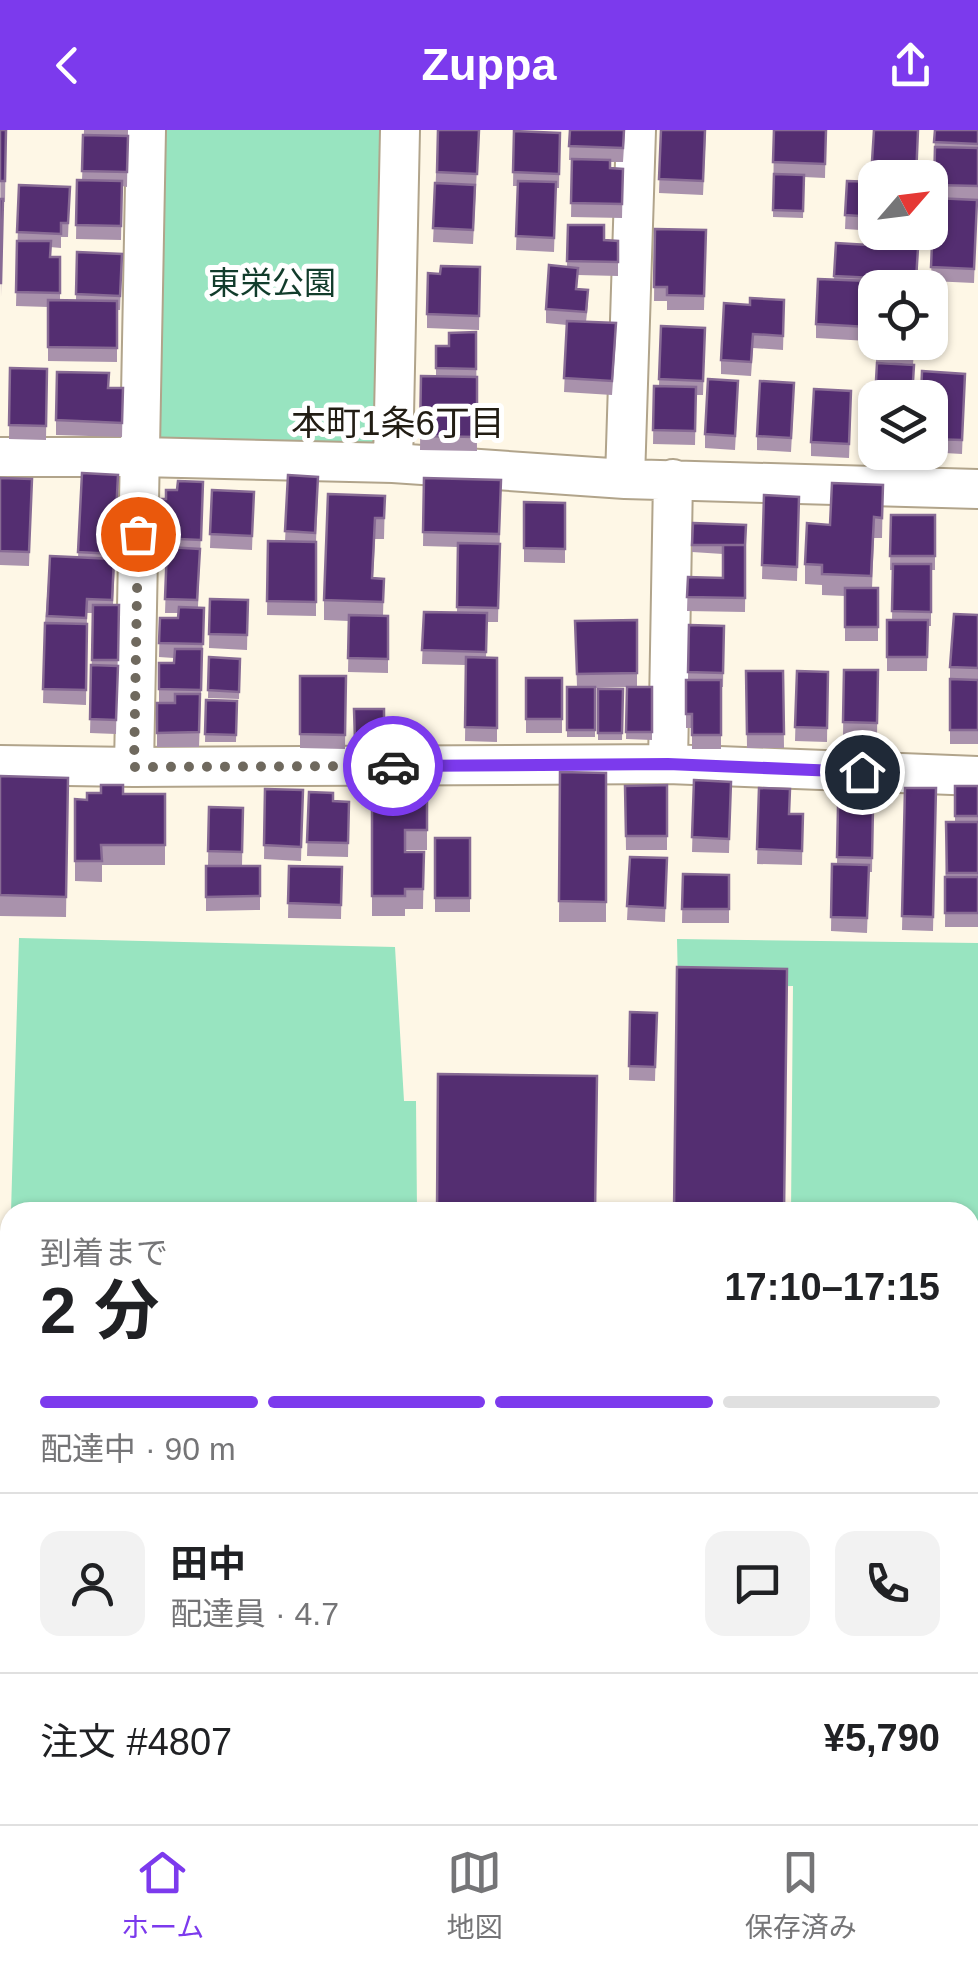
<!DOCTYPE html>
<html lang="ja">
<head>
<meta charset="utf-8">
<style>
  :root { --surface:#fff; --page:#f2f2f2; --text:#202124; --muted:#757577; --line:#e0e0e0; --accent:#7c3aed }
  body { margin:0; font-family:Arial,"Noto Sans JP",sans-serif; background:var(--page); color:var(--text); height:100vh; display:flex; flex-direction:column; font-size:38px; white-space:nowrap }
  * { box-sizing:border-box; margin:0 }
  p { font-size:32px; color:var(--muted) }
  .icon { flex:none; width:55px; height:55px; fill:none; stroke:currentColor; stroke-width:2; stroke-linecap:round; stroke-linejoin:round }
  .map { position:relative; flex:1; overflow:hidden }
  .side { position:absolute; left:0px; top:1072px; width:980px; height:622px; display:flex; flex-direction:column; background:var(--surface); border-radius:30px 30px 0 0; box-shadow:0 2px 8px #0004 }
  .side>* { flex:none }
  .needle { width:65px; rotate:62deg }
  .tools { position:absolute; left:858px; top:30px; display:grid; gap:20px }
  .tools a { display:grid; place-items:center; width:90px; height:90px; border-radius:20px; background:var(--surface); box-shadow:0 2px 8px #0004; font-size:50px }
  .pin { position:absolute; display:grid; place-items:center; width:85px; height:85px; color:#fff; margin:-42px; border:5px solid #fff; border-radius:50%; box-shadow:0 2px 10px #0007 }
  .courier { position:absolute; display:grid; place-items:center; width:100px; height:100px; margin:-50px; border:8px solid #7c3aed; border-radius:50%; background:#fff; color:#222; box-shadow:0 2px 12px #0007 }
  .head em { font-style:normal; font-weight:700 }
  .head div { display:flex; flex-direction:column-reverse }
  .head { display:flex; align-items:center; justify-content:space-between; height:170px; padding:0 40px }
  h1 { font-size:65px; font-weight:700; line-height:75px }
  .bar { display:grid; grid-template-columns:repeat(4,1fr); gap:15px 10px; align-content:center; height:120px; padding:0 40px }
  .bar i { height:12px; border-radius:8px; background:var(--line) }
  .bar .selected { background:var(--accent) }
  .bar p { grid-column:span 4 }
  .line { display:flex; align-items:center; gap:25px; padding:0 40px; border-top:2px solid var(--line) }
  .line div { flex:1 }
  .round { display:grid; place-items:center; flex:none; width:105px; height:105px; border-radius:20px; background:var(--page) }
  header { display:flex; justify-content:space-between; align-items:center; height:130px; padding:0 40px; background:var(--accent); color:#fff; font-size:45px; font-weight:700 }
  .tabs { display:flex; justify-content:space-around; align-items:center; height:140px; border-top:2px solid var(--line); background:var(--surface); font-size:28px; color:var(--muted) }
  .tabs a { display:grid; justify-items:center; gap:5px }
  .tabs .selected { color:var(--accent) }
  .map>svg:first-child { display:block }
  .green { fill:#98e4c0 }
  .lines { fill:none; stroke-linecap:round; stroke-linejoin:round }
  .minor-casing { stroke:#b1a48b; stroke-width:42 }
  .minor { stroke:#fff; stroke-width:38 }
  .wall { fill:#a992ac }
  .building { fill:#542e71; stroke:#876a94; stroke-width:2.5 }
  .done { stroke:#6f695e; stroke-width:10; stroke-dasharray:0 18 }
  .route { stroke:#7c3aed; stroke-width:12 }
  .labels { text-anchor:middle; stroke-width:10; stroke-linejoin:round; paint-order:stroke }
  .park-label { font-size:32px; fill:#113c2b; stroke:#fff }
  .neighbourhood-label { font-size:35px; fill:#221d14; stroke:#fff }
</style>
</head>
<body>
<header><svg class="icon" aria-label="back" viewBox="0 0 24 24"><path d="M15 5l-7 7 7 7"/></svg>Zuppa<svg class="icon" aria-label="share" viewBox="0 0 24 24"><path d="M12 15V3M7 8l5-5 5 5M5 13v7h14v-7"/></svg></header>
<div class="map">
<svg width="978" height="1694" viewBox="0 0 978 1694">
  <rect width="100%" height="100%" fill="#fef7e6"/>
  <path class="green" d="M164,0H389L379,314H159L155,306Z
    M19,808L395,817L404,971H416L417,1082H11Z
    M677,809L978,813V1216H970V1082H791L793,856L678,858Z"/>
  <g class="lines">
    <defs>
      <path id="minor" d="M0,327H140L393,333L625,349L978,359
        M393,333L400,0
        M625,349L636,0
        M668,634L673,349
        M0,635L134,637L668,634L978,646
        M134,637L146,0
        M0,1590H10
        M970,1606H978
        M51,1685V1694
        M580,1694V1685
        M783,1694L784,1685"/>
    </defs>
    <use href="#minor" class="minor-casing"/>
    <use href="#minor" class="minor"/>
  </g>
  <path class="wall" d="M0,0H6L5,72H3L1,167Z
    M84,0H128L127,57L122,56L121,110L76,109L77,50H82Z
    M438,0H479L473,114L433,112Z
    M570,0H625L623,32H610V38L623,39L622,88L571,87L572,30H569Z
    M661,0H706L703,65L659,63Z
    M774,0H826L825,48L804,47L803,88L773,87Z
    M874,0L875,101L845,99L847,51L871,52Z
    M935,0H978V70H966H977L974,153L931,151Z
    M514,1L560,3L559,58H556L554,122L516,120L518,56H513Z
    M19,55L70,57L68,107H61V118L50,117L51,127H60V170H76L77,122L122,124L120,180H117V232L48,231V177L16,176Z
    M568,95L604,110L618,111V146L578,145L577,159L588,174L586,192L616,208L612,265L564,262L567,195L546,193V179L567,137Z
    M655,99L706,100L704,180H667V171H654Z
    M836,113L918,132L917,158H875V162H870L868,211L816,208V194L834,150Z
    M480,137L479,200L427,198V184L440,144Z
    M750,175L784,184L783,220L753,218L751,246L721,244V230Z
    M661,196L705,198L703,265H696L695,315L653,314L654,256H659Z
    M476,202L477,321L420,320L421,246H436V216H449Z
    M876,212H915L913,234L876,232Z
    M10,238L47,239L46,310L9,309Z
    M965,244L962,324L927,322H930V268Z
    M109,258L123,259L122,307L56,305V290Z
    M738,265L735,320L705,318V304Z
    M794,267L791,322L757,320V306Z
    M851,276L849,328L811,326V312Z
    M82,343L118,360L113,475H119L116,604L90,603L93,483H87L86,575L43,573L45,493L50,426L78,428Z
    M288,345L318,361L316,412V486L267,485L268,411L285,412Z
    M0,348L32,349L29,436L0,435Z
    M424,348L501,350L498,492H487L486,528H497V612L465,611L466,535L422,534L424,482H457L458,417L423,416Z
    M203,352L198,477L204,478L199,617H157V573H159V533H174V528L159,527L160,488H178V483H165L167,422H156L157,369H166L177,360Z
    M883,355L882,408H874L872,458H878V511H845V466L822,465V455L805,454V434L830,395Z
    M212,360L254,362L252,420L210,418Z
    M764,365L799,367L797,451L762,449Z
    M385,366L384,409H375L373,448L384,449L383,486H388V543L348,542L349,491L324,490V470Z
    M524,372L565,373V433L524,432Z
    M891,385H935V440H931V496H928L927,541H887V490H892L893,440H890Z
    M693,393L746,395L745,482L687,481L688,447L723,448V424L692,422Z
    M210,469L248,470L247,520L209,518Z
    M978,485V614H950V537Z
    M637,490V557H652V610L626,609L627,557L595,558V607H567V557H577L575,491Z
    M689,495L724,496L723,557H721V619H692V598H686V550H688Z
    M209,527L240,529L239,569L208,568Z
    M844,540H878L877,607L843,606Z
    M746,541H783L784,618H747Z
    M797,541L828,542L827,612L795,611Z
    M300,546H346L345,619L300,618Z
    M526,548H562V603H526Z
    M598,559H623L622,610H598Z
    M206,570L237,571L236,612H205Z
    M354,579H384V617L355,618Z
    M560,642L606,643V792H559Z
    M0,646L68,648L66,787L0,786Z
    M694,650L731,652L729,723L692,722Z
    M667,655V720H626L625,656Z
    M372,656L405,669H427V720H405V722H424L423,779H405V786H372Z
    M955,656H978V797H945L946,692H955Z
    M759,658L790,684H803L802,735L757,734Z
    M905,658H936L933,801L902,800Z
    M265,659L303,660L301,731L264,729Z
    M309,662L333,671L349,672L348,727L307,726Z
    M123,664H165V735H102V752L75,751V669L87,670Z
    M209,677L243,678L242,736H260V780L206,781V736H237L208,735Z
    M838,677H873L872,742H869L867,803L831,801L832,734H837Z
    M435,708H470V782H435Z
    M630,727L667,728L665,792L627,790Z
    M289,736L342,737L341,789L288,788Z
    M683,744L729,745V793H682Z
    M630,882L657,883L655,951L629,950Z
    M970,1220H978V1346H970Z
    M0,1222L10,1223V1541H0V1315L10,1314H0Z
    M917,1685H952V1694H917Z"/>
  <path class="building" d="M0,0H6L5,51H0Z
    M438,0H479L477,44L437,42Z
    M570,0H624L623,18L569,16Z
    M661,0H705L703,51L659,49Z
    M774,0H826L825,34L773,32Z
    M874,0H918L916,48L871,47Z
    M935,0H978V14L934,12Z
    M514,1L560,3L559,44L513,42Z
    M83,5L128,6L127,42L82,41Z
    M935,17L978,18V56L934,55Z
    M572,29L610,30V38L623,39L622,74L571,73Z
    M774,44L804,45L803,81L773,80Z
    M77,50L122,51L121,96L76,95Z
    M518,51L556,52L554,108L516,106Z
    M847,51L875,52V87L845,85Z
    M435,53L475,55L473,100L433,98Z
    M19,55L70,57L68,93H61V104L17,102Z
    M934,68L977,70L974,139L931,137Z
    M0,69H3L1,153H0Z
    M568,95H604V110L618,111V132L567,131Z
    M655,99L706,100L704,166L667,165V157H654Z
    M17,111H51L50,127H60V163L16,162Z
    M836,113L918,118L916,150L834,146Z
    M77,122L122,124L120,166L76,164Z
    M549,135L578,138L576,159L588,160L586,182L546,179Z
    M441,136L480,137L479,186L427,184L428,143L440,144Z
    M818,149L870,151L868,197L816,194Z
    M750,168L784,170L783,206L753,204L751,232L721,230L724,173L750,175Z
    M48,170L117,171V218L48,217Z
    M567,191L616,193L612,251L564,248Z
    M661,196L705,198L703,251L659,249Z
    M476,202V239L436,238V216H449V203Z
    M876,212H914L913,220L876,217Z
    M877,233L914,235L912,268H875V286H874Z
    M10,238L47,239L46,296L9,295Z
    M922,241L965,244L962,310L930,309V268H921Z
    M57,242L109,243L108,258H123L122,293L56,290Z
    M421,246L477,247V307L420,306Z
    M708,249L738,251L735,306L705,304Z
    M760,251L794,253L791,308L757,306Z
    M654,256L696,257L695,301L653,300Z
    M814,259L851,261L849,314L811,312Z
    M82,343L118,345L114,424L78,422Z
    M288,345L318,347L315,403L285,401Z
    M0,348L32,349L29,422L0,421Z
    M424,348L501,350L499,404L423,402Z
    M178,351L203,352L201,410L156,408L157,369H166V360H177Z
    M832,353L883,355L882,388L874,387L871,446L822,444V435L805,434L807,393L830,395Z
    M212,360L254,362L252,406L210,404Z
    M328,364L385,366L384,388H375L372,448L384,449L383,472L324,470Z
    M764,365L799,367L797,437L762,435Z
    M524,372L565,373V419L524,418Z
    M891,385H935V426H890Z
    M693,393L746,395L745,415H692Z
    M268,411L316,412V472L267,471Z
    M458,413L500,414L498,478L457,477Z
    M723,415H745V468L687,467L688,447L723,448Z
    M167,417L200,419L197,470L165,469Z
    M50,426L114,429L112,470L87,469L86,488L47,486Z
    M893,434H931V482L892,481Z
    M845,458H878V497H845Z
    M210,469L248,470L247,505L209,504Z
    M93,475H119L118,530H92Z
    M179,477L204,478L203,514L159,513L160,488H178Z
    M424,482L487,483L486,522L422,520Z
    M954,484L978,485V538L950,537Z
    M349,485L388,486V529L348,528Z
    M637,490V543L577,544L575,491Z
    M887,490H928L927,527H887Z
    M45,493L87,494L86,560L43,559Z
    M689,495L724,496L723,543L688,542Z
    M175,519H202L201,560L159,559V533H174Z
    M209,527L240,529L239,562L208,560Z
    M466,527L497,528V598L465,597Z
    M91,535L118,536L116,590L90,589Z
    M844,540H878L877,593L843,592Z
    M746,541H783L784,604H747Z
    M797,541L828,542L827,598L795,597Z
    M300,546H346L345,605L300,604Z
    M526,548H562V589H526Z
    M950,549L978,550V600H950Z
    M686,550H721V605H692V584H686Z
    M567,557H595V600H567Z
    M627,557H652V602H626Z
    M598,559H623L622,603H598Z
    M175,564H200L199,602L157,603V573H175Z
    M206,570L237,571L236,605L205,604Z
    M354,579H384V610L355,611Z
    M560,642L606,643V772L559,771Z
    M0,646L68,648L66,767L0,765Z
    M694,650L731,652L729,709L692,707Z
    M101,655H123V664H165V715H101L102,731H75V669L87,670V663H101Z
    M667,655V706H626L625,656Z
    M372,656H405V669H427V700H405V722H424L423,759H405V766H372Z
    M955,656H978V686H955Z
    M759,658L790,659L789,684H803L802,721L757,719Z
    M905,658H936L933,787L902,786Z
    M265,659L303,660L301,717L264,715Z
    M309,662L333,663V671L349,672L348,713L307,712Z
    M209,677L243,678L242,722L208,721Z
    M838,677H873L872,728L837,727Z
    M946,692H978V743H947Z
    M435,708H470V768H435Z
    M630,727L667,728L665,778L627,776Z
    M832,734L869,735L867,788L831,787Z
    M206,736H260V766L206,767Z
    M289,736L342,737L341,775L288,773Z
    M683,744L729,745V779H682Z
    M945,747H978V783H945Z
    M677,837L787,839L784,1082H674Z
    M630,882L657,883L655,937L629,936Z
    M438,944L597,946L595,1082H437Z
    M970,1220H978V1320H970Z
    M0,1222L10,1223V1294L0,1293Z
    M10,1308V1340H0V1315H9Z
    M0,1340H10V1521H0Z
    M180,1685H231L232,1694H180Z
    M402,1685H445V1694H402Z
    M459,1685H569V1694H458Z
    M699,1685H757L756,1694H698Z
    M917,1685H952L951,1689H917Z
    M0,1691H12V1694H0Z"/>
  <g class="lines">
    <path class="done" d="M138,404L134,637L393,636"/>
    <path class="route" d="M393,636L668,634L862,642"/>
  </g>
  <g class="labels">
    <g class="park-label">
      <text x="272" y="164">東栄公園</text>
    </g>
    <g class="neighbourhood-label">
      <text x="398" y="305">本町1条6丁目</text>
    </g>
  </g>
</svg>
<div class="tools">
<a><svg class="needle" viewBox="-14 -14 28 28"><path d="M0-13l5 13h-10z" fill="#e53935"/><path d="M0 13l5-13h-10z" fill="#757577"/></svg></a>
<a><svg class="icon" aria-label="locate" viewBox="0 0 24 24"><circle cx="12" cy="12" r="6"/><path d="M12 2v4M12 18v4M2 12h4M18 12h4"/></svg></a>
<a><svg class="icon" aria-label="layers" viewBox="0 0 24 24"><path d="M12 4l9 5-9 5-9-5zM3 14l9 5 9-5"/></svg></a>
</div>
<div class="pin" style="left:138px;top:404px;background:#ea580c"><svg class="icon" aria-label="bag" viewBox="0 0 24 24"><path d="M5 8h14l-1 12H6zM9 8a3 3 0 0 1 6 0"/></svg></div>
<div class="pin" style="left:862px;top:642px;background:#1f2937"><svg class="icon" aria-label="home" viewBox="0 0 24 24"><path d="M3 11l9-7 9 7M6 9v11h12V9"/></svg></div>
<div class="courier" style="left:393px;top:636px"><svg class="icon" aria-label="car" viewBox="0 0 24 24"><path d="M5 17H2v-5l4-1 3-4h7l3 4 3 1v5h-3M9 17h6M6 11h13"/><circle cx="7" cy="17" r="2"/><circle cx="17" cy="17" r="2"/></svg></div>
<section class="side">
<div class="head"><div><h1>2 分</h1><p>到着まで</p></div><em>17:10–17:15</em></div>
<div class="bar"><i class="selected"></i><i class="selected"></i><i class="selected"></i><i></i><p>配達中 · 90 m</p></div>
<div class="line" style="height:180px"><a class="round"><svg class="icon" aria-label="person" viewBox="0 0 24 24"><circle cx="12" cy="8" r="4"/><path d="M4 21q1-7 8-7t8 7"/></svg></a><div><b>田中</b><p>配達員 · 4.7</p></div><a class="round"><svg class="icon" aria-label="chat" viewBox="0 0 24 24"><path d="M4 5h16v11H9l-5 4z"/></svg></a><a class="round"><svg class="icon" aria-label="phone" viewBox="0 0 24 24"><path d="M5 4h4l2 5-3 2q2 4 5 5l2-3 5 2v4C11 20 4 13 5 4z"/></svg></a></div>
<div class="line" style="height:130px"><div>注文 #4807</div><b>¥5,790</b></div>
</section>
</div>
<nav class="tabs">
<a class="selected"><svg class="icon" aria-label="home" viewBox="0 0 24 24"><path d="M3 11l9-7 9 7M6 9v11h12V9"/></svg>ホーム</a>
<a><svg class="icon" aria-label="map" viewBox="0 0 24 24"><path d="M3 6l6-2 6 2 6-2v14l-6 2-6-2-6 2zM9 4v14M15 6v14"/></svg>地図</a>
<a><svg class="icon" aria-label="saved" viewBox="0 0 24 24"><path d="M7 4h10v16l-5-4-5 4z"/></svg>保存済み</a>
</nav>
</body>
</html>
